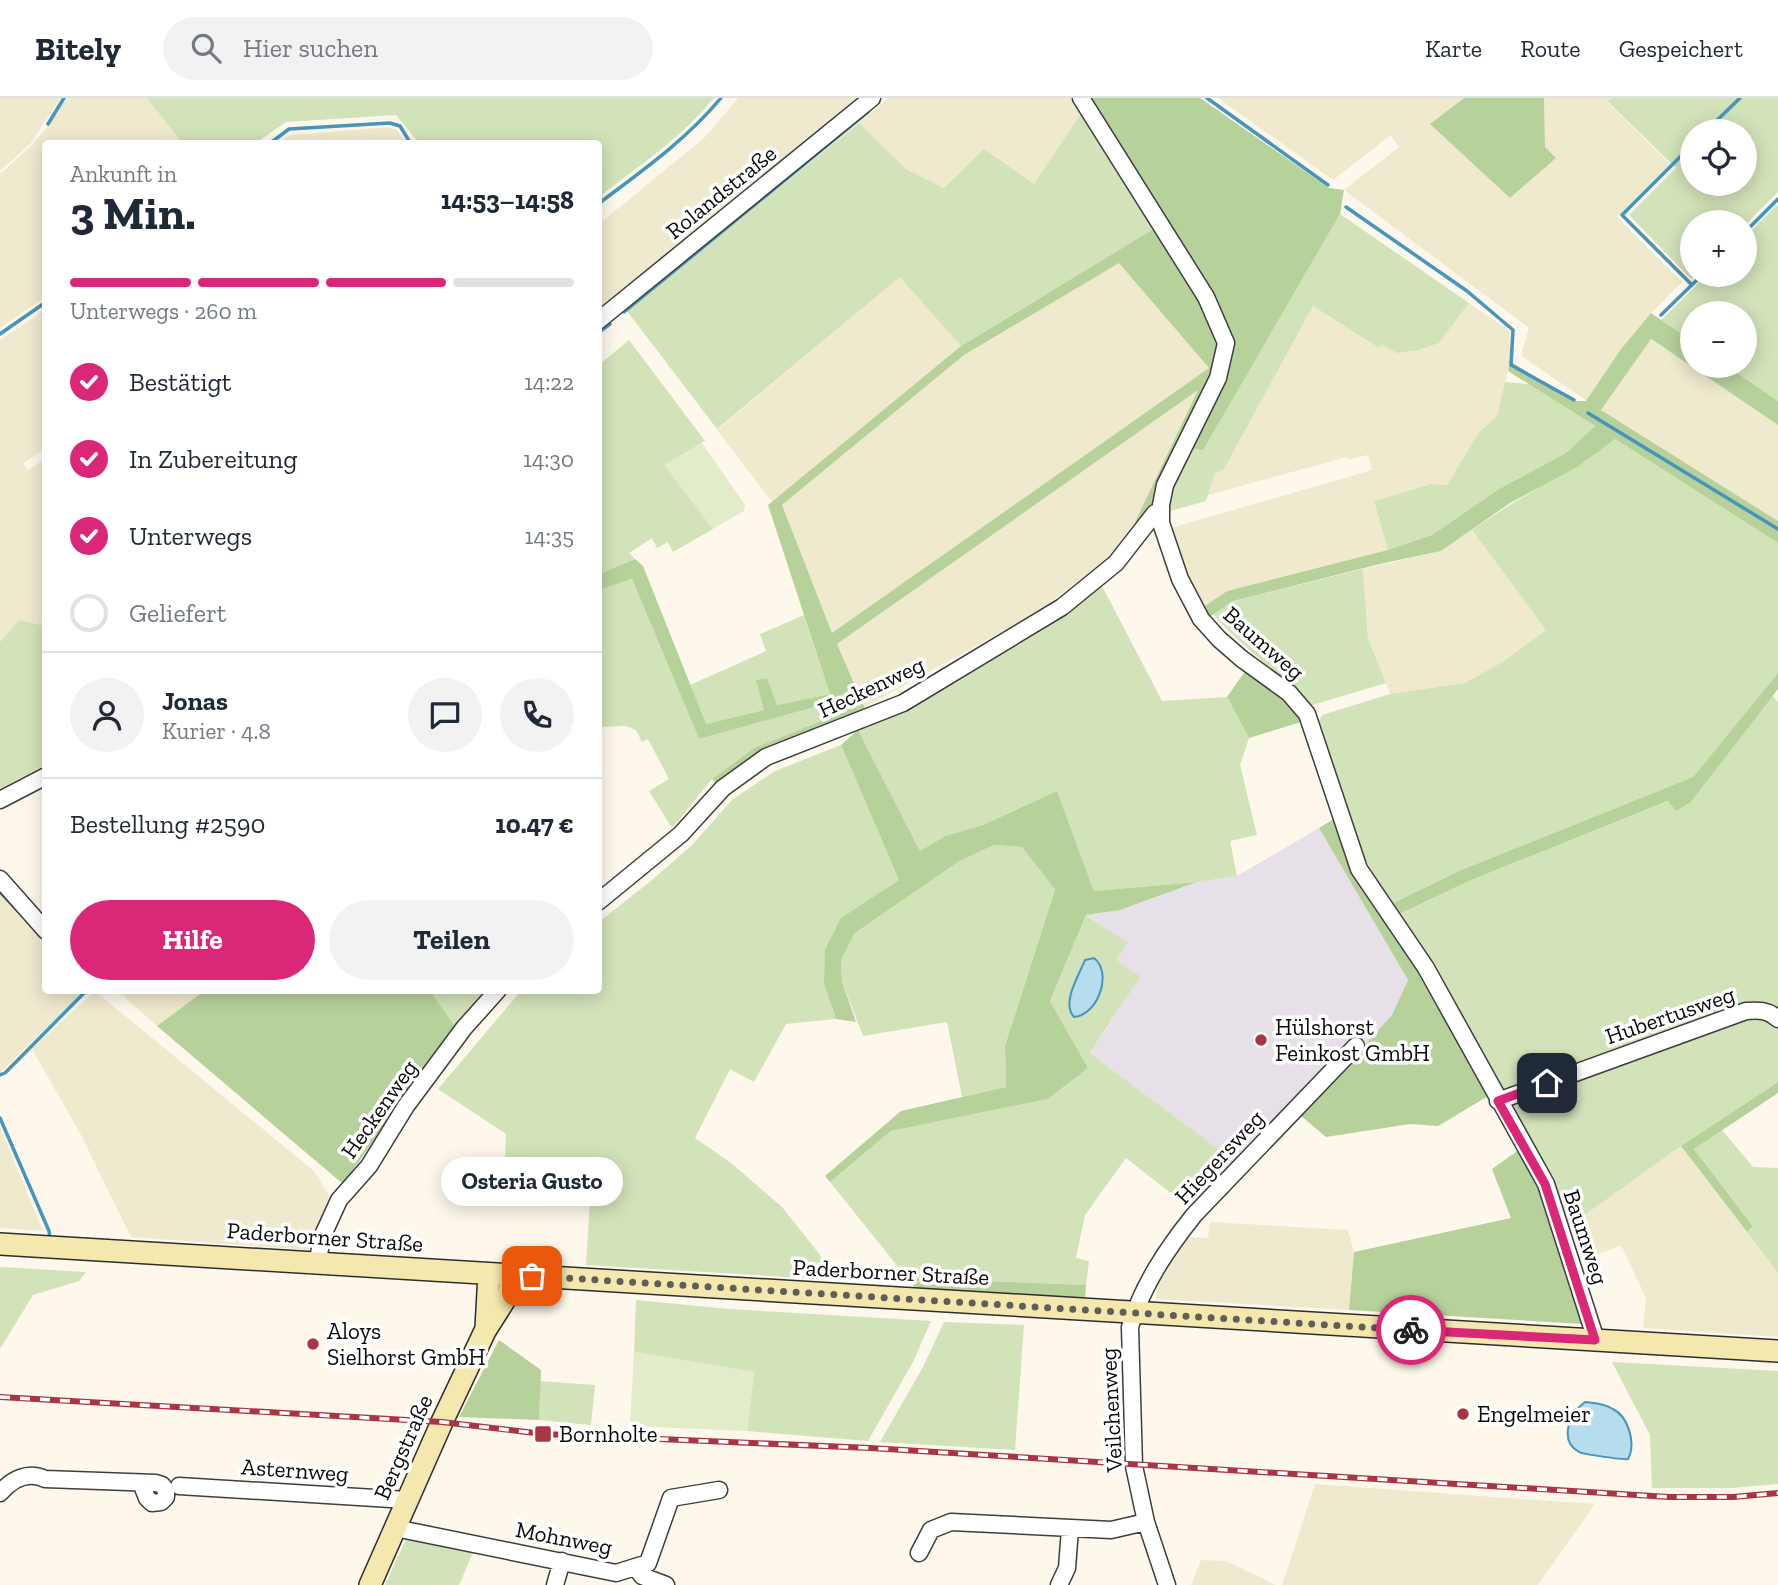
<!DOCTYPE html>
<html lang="de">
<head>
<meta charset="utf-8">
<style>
  :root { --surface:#fff; --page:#f2f2f3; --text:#1f2937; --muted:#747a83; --line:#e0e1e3; --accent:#db2777 }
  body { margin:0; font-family:"Zilla Slab",serif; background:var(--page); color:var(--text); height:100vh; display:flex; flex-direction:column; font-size:26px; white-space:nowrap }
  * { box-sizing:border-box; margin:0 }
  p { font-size:23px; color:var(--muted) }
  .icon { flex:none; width:38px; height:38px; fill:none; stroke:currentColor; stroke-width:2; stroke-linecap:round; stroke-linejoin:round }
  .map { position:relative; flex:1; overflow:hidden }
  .drawer { position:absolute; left:42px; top:42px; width:560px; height:854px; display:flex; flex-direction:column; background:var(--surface); border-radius:7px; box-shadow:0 4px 18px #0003 }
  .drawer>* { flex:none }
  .controls { position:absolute; left:1680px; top:21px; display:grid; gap:14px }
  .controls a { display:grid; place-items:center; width:77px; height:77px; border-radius:50%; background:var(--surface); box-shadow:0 4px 18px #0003; font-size:35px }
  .pin { position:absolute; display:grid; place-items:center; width:60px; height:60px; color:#fff; margin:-30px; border-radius:14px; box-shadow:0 4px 10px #0006 }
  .courier { position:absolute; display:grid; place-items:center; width:70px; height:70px; margin:-35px; border:5px solid #db2777; border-radius:50%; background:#fff; color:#222; box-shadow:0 2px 9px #0007 }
  .bubble { position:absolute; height:49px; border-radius:24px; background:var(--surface); box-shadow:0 4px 18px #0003; font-size:23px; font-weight:800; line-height:49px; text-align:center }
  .headline em { font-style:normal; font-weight:800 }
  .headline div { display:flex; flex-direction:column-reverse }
  .headline { display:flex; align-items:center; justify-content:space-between; height:119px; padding:0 28px }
  h1 { font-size:46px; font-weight:800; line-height:52px }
  .bar { display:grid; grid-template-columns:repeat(4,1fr); gap:10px 7px; align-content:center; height:84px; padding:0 28px }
  .bar i { height:9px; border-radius:5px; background:var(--line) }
  .bar .on { background:var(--accent) }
  .bar p { grid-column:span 4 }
  .line { display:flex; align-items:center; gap:18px; padding:0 28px; border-top:2px solid var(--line) }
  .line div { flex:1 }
  .round { display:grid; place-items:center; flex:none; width:74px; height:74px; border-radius:37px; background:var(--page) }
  ol { padding:0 28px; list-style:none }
  li { display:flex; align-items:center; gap:21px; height:77px }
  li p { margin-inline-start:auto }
  li .icon { padding:7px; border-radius:50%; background:var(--accent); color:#fff; stroke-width:4 }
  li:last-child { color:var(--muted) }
  li i { width:38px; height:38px; border:4px solid var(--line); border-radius:50% }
  .primary-button { display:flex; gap:14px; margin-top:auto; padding:14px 28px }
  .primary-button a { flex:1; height:80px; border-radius:42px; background:var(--accent); color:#fff; font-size:28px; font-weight:800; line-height:80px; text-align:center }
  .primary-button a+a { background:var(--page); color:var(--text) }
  header { display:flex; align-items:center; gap:42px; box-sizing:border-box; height:98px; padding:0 35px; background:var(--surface); border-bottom:2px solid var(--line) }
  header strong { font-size:33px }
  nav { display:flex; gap:38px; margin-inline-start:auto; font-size:24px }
  .search { width:490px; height:63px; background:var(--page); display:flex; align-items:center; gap:18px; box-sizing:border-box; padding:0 24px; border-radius:38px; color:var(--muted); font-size:26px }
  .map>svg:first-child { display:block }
  .industrial { fill:#e7e0e9 }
  .farmland { fill:#efeace }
  .green { fill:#d2e2b9; fill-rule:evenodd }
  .forest { fill:#b7d19b; fill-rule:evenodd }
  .pitch { fill:#e2ebca }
  .water { fill:#b6ddee; stroke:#4695bc; stroke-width:2 }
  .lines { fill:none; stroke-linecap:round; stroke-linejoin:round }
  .stream { stroke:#4695bc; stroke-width:3.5 }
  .street-casing { stroke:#3e3e3e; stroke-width:19 }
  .secondary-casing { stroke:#2d2d2d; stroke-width:24 }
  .street { stroke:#fff; stroke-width:16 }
  .secondary { stroke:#f5e8ae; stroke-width:21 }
  .rail-casing { stroke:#a93442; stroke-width:6 }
  .rail { stroke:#fff; stroke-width:3.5; stroke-dasharray:10; stroke-linecap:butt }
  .done { stroke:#605e59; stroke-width:7; stroke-dasharray:0 12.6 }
  .route { stroke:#db2777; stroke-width:9 }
  .poi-dot { fill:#a93442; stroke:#fff; stroke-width:2.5 }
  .labels { text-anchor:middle; stroke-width:7; stroke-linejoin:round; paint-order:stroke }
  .street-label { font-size:23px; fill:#0b0b0b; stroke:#fff }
  .poi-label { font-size:23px; fill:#0b0b0b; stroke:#fff; text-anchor:start }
</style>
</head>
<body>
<header>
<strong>Bitely</strong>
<div class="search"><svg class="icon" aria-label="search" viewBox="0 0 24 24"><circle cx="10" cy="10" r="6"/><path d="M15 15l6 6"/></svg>Hier suchen</div>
<nav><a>Karte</a><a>Route</a><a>Gespeichert</a></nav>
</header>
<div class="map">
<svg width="1778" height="1487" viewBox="0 0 1778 1487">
  <rect width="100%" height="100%" fill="#fdf8eb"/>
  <path class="industrial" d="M1319,730L1408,882L1392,917L1353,958L1237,1065L1090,955L1111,924L1116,862L1127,845L1087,817L1120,812L1197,784L1237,778Z"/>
  <path class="farmland" d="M0,0H61L30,46L0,73Z
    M67,0H147L182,45L46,46L45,199L0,230V76L31,48L48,28Z
    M738,0H861L599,215V126L704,40Z
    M888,0H1074L1082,14L1034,86L944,90L906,71L859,25Z
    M1218,0H1464L1430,26L1545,49L1544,0H1612L1608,5L1670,66L1617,119L1682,184L1651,215L1621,251L1587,303L1523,259L1522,253L1529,230L1344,92L1399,49L1391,37L1333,82Z
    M389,29L397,32L406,45H278L291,37Z
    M1119,164L1209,270L832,536L782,407L964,257Z
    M901,178L961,248L772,404L717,332Z
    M1469,205L1510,233V263L1497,318L1479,334L1447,387L1431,386L1374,403L1388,452L1227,493L1202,510L1187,481L1171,430L1372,372L1368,357L1348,362L1347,359L1208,397L1215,375L1224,371L1313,208L1379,250L1382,247L1439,245Z
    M45,212V351L23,365L28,372L45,361V528L19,522L0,544V242Z
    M1650,241L1778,327V423L1601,312Z
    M1199,290L1135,424L1110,458L1056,500L1021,523L865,609L837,546Z
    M1472,432L1546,532L1504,563L1465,585L1390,596L1368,541L1363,471L1441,453Z
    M0,793L45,845L46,892L84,893L0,975Z
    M95,893L315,1074L329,1098L325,1121L309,1152L131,1139L81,1037L32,951Z
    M118,893H204L157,928Z
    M0,1029L43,1133L0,1130Z
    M1681,1048L1778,1175V1239L1643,1230L1646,1200L1621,1147L1574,1167L1564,1132Z
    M1210,1124L1348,1132L1354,1154L1349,1212L1156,1201V1187L1184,1139L1208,1140Z
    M1315,1386L1480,1398L1595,1406L1538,1487H1282Z
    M1201,1462L1226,1463L1276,1487H1191Z"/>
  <path class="green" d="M147,0H714C681,40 639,68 599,99L598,46L419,45L396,17L286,24L256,45H182Z
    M1612,0H1778V94L1745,127V124H1692V177H1696L1691,181L1629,117L1676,70L1608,4ZM1692,33H1745V86H1692Z
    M1082,14L1155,131L961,248L900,179L717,331L627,213L859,25L906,71L944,90L984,51L1034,86Z
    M1778,106V303L1727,268H1745V215H1692V243L1661,222L1707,177H1745V139Z
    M1340,116L1469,205L1439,245L1418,252L1397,255L1382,247L1379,250L1313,208L1224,371L1215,375L1206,403L1167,414L1173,383L1190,349L1203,351Z
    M629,242L705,343L665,367L713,431L673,454L668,444L657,450L652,440L629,455L635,461L599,476V267Z
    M1505,284L1529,286L1595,328L1566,355L1499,391L1432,437L1388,452L1374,403L1431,386L1447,387L1479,334L1497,318Z
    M1615,341L1778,445V575L1693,679L1459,773L1389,807L1355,741L1317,627L1322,617L1390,596L1465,585L1504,563L1546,532L1472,432C1519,399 1569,374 1615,341Z
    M1363,471L1368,541L1386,585L1309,608C1280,574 1242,550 1213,516L1233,503Z
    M632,481L699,641L835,602L840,616L754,650L712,681L672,730L649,693L669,681L648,641L642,644L636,632L626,628L599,629V492Z
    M1101,486L1162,603L1227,599L1249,640L1240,667L1257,737L1230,743L1237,778L1197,784L1094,793L1057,693L983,727L945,738L920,753L858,632L904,610Z
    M804,517L830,596L776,607L767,580L757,582L764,612L706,626L690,587L766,553L760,536Z
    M19,522L45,528V667L0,691V544Z
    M1772,597L1778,604V916L1771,911L1506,994L1500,992L1397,817L1469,783L1669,703L1676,713L1690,705Z
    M841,647L899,782L842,820L824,886L836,921L786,926L754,984L730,971L695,1040L731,1065L782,1109L840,1182L586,1167L591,1087L504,1080L506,1036L438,991L521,893L598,892L599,824L652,782L692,747L733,701L775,673Z
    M994,747L1022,749L1055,790L1005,948L1006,989L962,999L947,924L863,938L842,884L841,862L855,835L958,764Z
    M1086,817L1128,845L1116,862L1141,879L1110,922L1111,923L1090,955L1237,1065L1190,1110L1126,1060L1085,1117L1076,1160L1089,1163L1086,1187L907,1180L830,1084L891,1033L1048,1001L1088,970L1050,903Z
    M429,893H485L455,928Z
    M1761,918L1778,931V984L1681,1048L1564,1132L1511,1010L1512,1001L1738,920Z
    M1722,1032L1753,1069L1778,1070V1175L1747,1134L1753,1130L1694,1051Z
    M0,1169L86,1174L79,1183L33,1197L0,1251Z
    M636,1202L729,1211L931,1223L913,1264L868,1343L747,1333L754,1274L634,1254Z
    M944,1224L1024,1227L1015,1352L880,1344L923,1269Z
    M1612,1264L1778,1273V1386L1731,1390H1652L1650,1337Z
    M540,1283L595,1287L591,1327L539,1322Z
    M408,1437L475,1450L459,1487H385Z"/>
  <path class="forest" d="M1091,0H1200L1329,90L1344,92L1340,116L1203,352L1181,348L1157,402L1142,426L1135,424L1198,292L837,546L867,615L758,656L716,685L712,681L754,650L839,616L835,603L699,641L632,481L599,492V476L635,461L643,468L706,626L764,612L756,582L767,580L777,607L830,596L768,407L961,248L1167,123ZM1119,165L1209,270L832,535L782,407L964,257Z
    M1464,0H1544L1545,49L1556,60L1510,100L1430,26Z
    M1651,215L1692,243V268H1727L1778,303V327L1651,241L1601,312L1778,423V445L1615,341L1577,369L1510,405L1441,453L1384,465L1233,503L1209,519L1202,510L1227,493L1388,452L1432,437L1499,391L1566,355L1595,328L1508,273L1510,263L1573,303H1586L1621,251Z
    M1248,569L1282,596L1304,623L1249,640L1227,599Z
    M1778,575V591L1690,705L1676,713L1668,703L1469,783L1397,817L1389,807L1459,773L1693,679Z
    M858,632L920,753L945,738L983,727L1057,693L1094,793L1197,784L1120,812L1086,817L1050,903L1088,970L1048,1001L891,1033L830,1084L825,1078L901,1013L1006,989L1005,948L1055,791L1022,749L994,747L958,764L855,835L841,862L842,884L856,924L836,921L824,886L825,852L841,820L899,782L841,647Z
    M1337,719L1424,872L1490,997L1438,1028L1410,1026L1326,1039L1300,1017L1392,917L1408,882L1319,730Z
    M429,892L455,928L343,1086L157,928L204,893Z
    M1778,984V995L1694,1051L1753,1129L1747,1134L1681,1048Z
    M1520,1051L1542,1087L1583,1226L1349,1212L1354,1154L1511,1120L1492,1071Z
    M907,1180L1086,1187L1085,1201L915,1190Z
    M499,1242L541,1272L539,1322L459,1319Z"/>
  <path class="pitch" d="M702,345L745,407L744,413L713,431L664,367Z
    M634,1254L754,1274L747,1333L630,1328Z"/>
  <path class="water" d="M1094,860C1113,875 1098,917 1074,919C1061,905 1079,877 1085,862Z
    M1585,1304C1595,1305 1605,1306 1613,1311C1629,1319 1636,1346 1628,1361C1623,1362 1582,1356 1579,1354C1558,1342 1570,1315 1585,1304Z"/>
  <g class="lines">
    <path class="stream" d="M1207,0L1328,87
      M48,26L64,0
      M1706,33L1740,0
      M269,46L289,31L390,25L400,28L411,46
      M598,106C642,73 686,42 721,0
      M1346,109L1467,193L1513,232L1511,267L1574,302
      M1745,134L1778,101
      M1692,187L1622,117L1692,47
      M624,214L868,14
      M1661,217L1702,177
      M598,235L610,226
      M0,236L46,204
      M1588,315L1778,431
      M0,794L23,818
      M0,977L5,975L87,892
      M0,1020L49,1133L50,1140"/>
    <defs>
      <path id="street" d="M1081,0L1206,199L1226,245L1218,280L1165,387L1161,407V425L1180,481L1201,521L1219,541L1242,561L1289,595L1307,616L1359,771L1426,870L1546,1086L1596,1242
        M598,223L872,0
        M0,702L46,678
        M0,781L46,833
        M598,804L681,736L723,690L766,659L903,605L1062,509L1116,465L1155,415L1160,413
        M1498,1003L1746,913C1760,912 1768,912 1778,921
        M317,1165L323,1137L339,1102L369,1068L406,1008L464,930L498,892
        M179,1388L407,1402
        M0,1395C12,1381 28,1373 45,1381L156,1385L162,1387L166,1392V1399L161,1404L152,1405L147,1400L141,1385
        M395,1430L616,1475L648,1465L671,1400L719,1392
        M919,1455L931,1432L951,1424L1111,1432L1146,1424
        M636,1469L642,1478L666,1487
        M555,1487L562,1463
        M1059,1487L1067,1470L1070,1431
        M1167,1487L1146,1424L1134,1368L1130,1229C1143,1186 1167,1151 1194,1117L1356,948"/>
      <path id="secondary" d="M0,1146L1778,1253
        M486,1230L489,1176
        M370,1487L442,1324L485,1233L509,1195L511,1176"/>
    </defs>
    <use href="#street" class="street-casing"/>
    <use href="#secondary" class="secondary-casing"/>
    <use href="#street" class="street"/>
    <use href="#secondary" class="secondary"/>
    <defs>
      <path id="rail" d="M0,1299L442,1324L543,1336L870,1350L1669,1399H1733L1778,1395"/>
    </defs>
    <use href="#rail" class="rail-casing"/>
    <use href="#rail" class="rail"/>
  </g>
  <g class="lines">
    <path class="done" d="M532,1178L1411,1232"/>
    <path class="route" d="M1411,1232L1595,1242L1545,1086L1498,1003L1547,985"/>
  </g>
  <g class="poi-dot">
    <circle cx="1261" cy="942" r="7"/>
    <circle cx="313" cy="1246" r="7"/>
    <circle cx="1463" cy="1316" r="7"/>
    <rect x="534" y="1327" width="18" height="18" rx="3.5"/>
  </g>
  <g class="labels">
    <g class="street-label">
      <text transform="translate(721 94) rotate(-39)" y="8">Rolandstraße</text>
      <text transform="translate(1264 545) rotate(41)" y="8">Baumweg</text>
      <text transform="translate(871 589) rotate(-25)" y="8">Heckenweg</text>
      <text transform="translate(1670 917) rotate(-19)" y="8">Hubertusweg</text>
      <text transform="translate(379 1011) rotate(-55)" y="8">Heckenweg</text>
      <text transform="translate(1219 1059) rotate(-47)" y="8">Hiegersweg</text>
      <text transform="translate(325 1139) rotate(4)" y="8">Paderborner Straße</text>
      <text transform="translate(1586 1139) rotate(72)" y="8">Baumweg</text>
      <text transform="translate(891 1174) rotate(3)" y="8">Paderborner Straße</text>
      <text transform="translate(1111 1312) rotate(-93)" y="8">Veilchenweg</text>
      <text transform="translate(403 1349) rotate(-66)" y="8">Bergstraße</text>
      <text transform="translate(295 1372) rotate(4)" y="8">Asternweg</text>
      <text transform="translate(564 1440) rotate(11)" y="8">Mohnweg</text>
    </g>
    <g class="poi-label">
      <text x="1275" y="937">Hülshorst<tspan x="1275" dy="26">Feinkost GmbH</tspan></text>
      <text x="327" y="1241">Aloys<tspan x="327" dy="26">Sielhorst GmbH</tspan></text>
      <text x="1477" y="1324">Engelmeier</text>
      <text x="559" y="1344">Bornholte</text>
    </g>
  </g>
</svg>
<div class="controls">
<a><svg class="icon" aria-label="locate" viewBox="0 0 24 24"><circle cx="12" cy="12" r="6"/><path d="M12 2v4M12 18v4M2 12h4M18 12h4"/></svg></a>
<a>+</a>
<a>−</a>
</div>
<div class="pin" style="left:532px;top:1178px;background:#ea580c"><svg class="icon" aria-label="bag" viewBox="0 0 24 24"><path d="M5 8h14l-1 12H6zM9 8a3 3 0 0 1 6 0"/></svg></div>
<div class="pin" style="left:1547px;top:985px;background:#1f2937"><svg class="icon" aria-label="home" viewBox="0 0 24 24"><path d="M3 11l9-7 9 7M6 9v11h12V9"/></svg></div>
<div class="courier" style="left:1411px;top:1232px"><svg class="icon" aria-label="bike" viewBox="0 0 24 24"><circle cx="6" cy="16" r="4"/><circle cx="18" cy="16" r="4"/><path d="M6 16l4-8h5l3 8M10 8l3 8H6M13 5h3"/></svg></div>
<div class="bubble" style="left:441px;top:1059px;width:182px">Osteria Gusto</div>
<section class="drawer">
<div class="headline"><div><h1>3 Min.</h1><p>Ankunft in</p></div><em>14:53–14:58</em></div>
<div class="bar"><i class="on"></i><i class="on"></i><i class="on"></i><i></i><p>Unterwegs · 260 m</p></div>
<ol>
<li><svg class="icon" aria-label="check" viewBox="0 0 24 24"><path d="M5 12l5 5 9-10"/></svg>Bestätigt<p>14:22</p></li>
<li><svg class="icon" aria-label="check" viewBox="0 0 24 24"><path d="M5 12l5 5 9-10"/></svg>In Zubereitung<p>14:30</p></li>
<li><svg class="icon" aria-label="check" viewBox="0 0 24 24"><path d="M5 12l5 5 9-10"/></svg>Unterwegs<p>14:35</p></li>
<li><i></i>Geliefert</li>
</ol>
<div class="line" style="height:126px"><a class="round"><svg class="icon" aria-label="person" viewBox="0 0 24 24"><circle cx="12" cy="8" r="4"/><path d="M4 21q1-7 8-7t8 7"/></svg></a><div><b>Jonas</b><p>Kurier · 4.8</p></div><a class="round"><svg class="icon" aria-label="chat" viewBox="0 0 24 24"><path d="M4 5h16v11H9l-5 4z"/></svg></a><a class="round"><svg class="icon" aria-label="phone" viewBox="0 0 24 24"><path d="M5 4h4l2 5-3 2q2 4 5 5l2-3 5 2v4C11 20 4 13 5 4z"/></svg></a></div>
<div class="line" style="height:91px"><div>Bestellung #2590</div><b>10.47 €</b></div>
<div class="primary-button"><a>Hilfe</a><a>Teilen</a></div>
</section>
</div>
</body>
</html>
